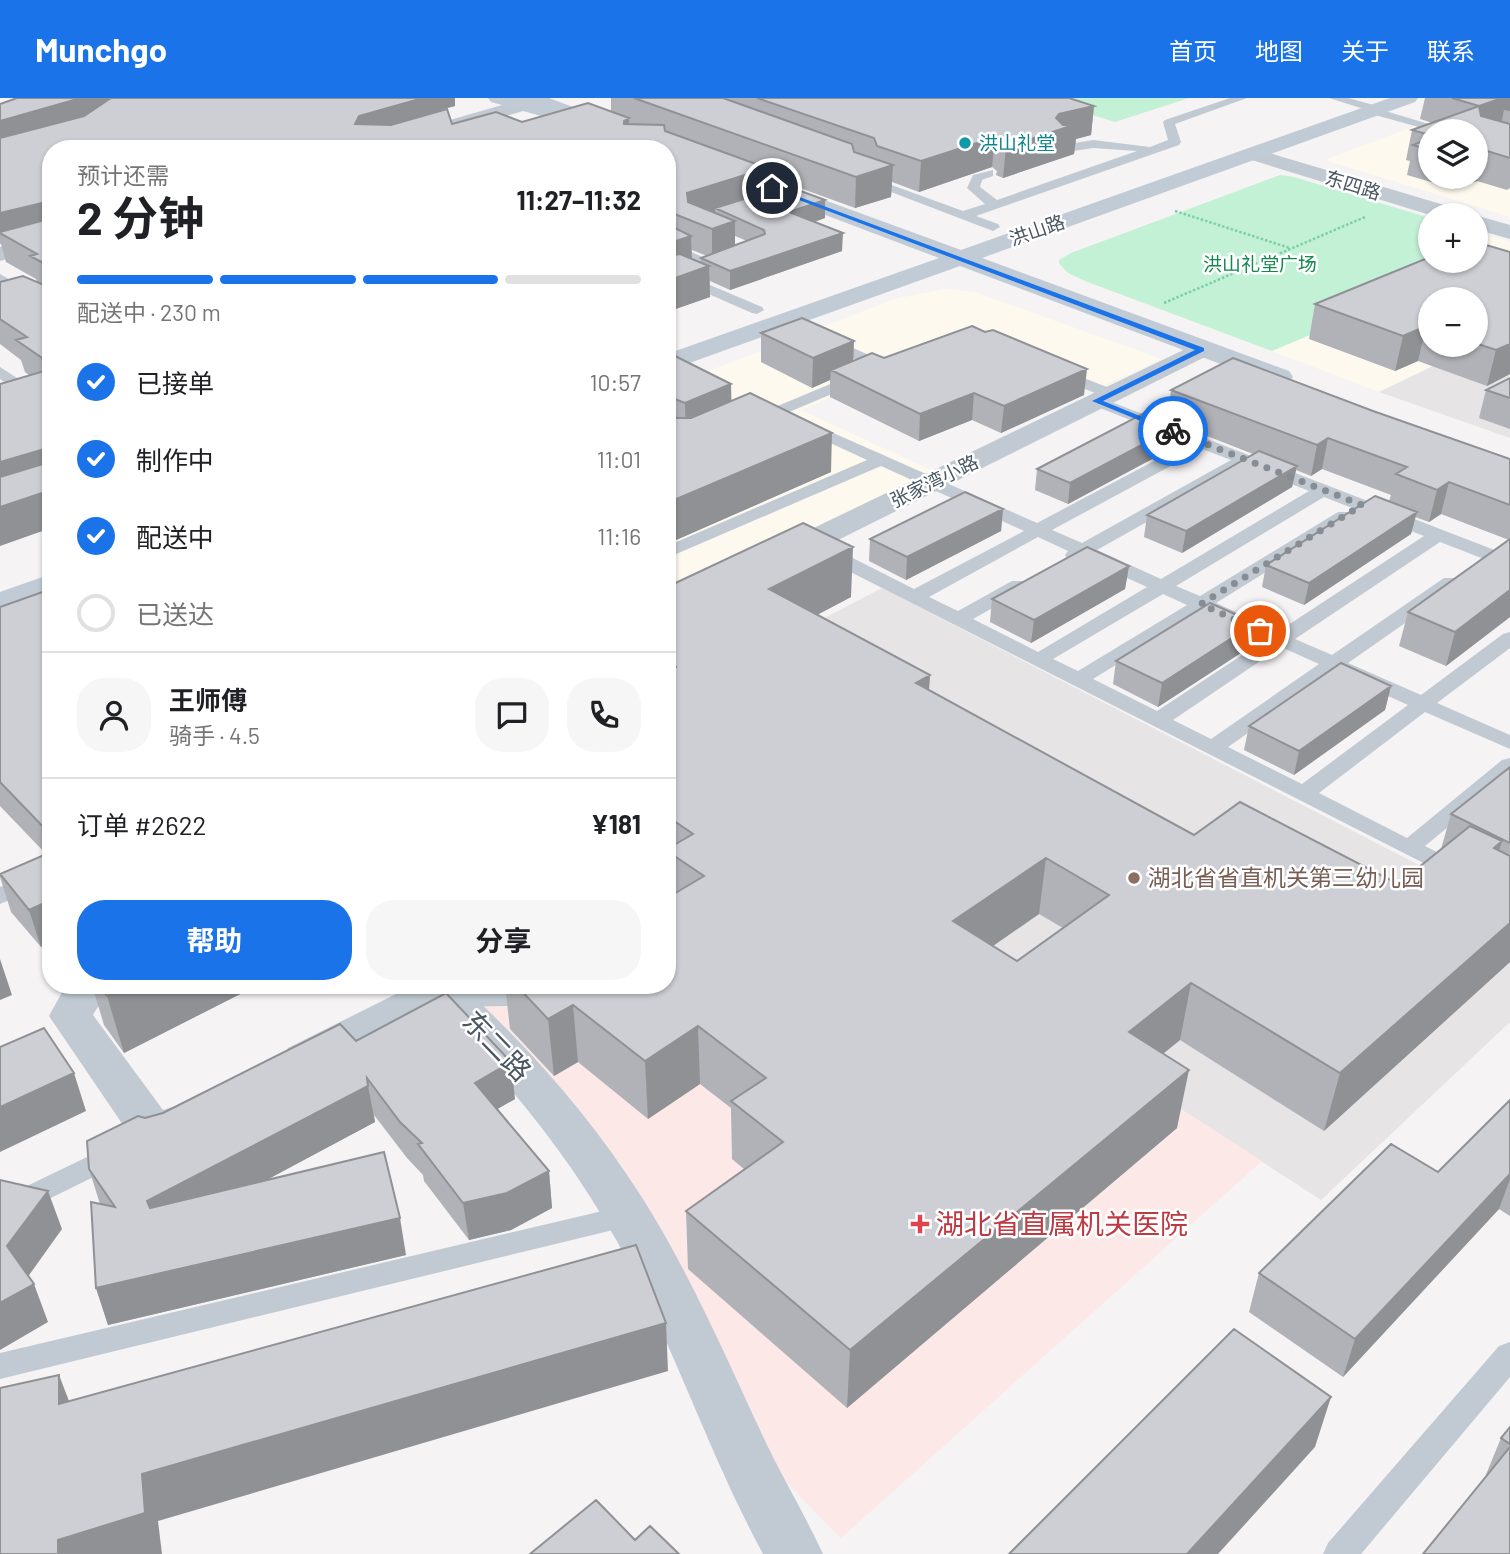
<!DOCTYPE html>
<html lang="zh">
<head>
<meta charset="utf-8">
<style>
  :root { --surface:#fff; --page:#f6f6f6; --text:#202124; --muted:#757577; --line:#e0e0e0; --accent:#1a73e8 }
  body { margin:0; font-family:Barlow,"Noto Sans SC",sans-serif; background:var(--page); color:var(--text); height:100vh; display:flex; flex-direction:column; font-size:26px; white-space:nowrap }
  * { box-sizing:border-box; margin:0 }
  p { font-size:23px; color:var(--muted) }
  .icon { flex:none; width:38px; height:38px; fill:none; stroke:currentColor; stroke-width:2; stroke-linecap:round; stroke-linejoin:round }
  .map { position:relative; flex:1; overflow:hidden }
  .sheet { position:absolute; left:42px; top:42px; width:634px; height:854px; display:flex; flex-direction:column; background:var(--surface); border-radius:28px; box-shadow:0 2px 5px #0004 }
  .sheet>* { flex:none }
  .buttons { position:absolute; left:1418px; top:21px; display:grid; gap:14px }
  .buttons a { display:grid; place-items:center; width:70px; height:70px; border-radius:50%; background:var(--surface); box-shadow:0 2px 5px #0004; font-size:35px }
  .pin { position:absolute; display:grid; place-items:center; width:60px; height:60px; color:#fff; margin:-30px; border:4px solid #fff; border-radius:50%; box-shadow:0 2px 7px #0007 }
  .courier { position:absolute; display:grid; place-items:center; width:70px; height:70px; margin:-35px; border:5px solid #1a73e8; border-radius:50%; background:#fff; color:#222; box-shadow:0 2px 9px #0007 }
  .summary em { font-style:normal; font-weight:700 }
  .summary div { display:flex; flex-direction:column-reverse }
  .summary { display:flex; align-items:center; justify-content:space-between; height:119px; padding:0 35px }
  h1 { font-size:46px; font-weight:700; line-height:52px }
  .bar { display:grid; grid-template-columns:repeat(4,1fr); gap:10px 7px; align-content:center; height:84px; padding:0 35px }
  .bar i { height:9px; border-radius:5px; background:var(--line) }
  .bar .active { background:var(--accent) }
  .bar p { grid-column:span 4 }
  .line { display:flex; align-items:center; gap:18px; padding:0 35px; border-top:2px solid var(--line) }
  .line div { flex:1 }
  .round { display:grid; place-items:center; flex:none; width:74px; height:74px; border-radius:28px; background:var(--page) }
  ol { padding:0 35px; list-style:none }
  li { display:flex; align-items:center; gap:21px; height:77px }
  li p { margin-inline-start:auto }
  li .icon { padding:7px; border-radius:50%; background:var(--accent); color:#fff; stroke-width:4 }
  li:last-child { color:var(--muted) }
  li i { width:38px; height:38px; border:4px solid var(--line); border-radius:50% }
  .cta { display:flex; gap:14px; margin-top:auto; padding:14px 35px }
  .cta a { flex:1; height:80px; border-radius:28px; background:var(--accent); color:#fff; font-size:28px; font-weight:700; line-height:80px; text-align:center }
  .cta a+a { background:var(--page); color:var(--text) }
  header { display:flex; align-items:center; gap:42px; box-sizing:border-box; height:98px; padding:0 35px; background:var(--accent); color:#fff }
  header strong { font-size:33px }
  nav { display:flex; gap:38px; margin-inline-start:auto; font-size:24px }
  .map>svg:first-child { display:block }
  .commercial { fill:#fdf9ef; fill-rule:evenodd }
  .education { fill:#e6e4e5 }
  .medical { fill:#fce8e6 }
  .green { fill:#c3f1d5 }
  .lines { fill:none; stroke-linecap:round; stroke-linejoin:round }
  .path { stroke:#7ad0a6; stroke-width:2.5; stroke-dasharray:2.5 2; stroke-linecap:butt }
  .lane { fill:#c1cad2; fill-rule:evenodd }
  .street { fill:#c1cad2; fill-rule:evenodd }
  .secondary { fill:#c1cbd6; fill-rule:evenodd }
  .wall { fill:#b0b2b7; fill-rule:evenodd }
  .shaded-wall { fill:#909195 }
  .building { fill:#cdcfd5; stroke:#909195; stroke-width:2; fill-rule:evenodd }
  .route { fill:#1a73e8 }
  .done { stroke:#868d94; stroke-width:7; stroke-dasharray:0 12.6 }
  .culture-dot { fill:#0f9aa8; stroke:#fff; stroke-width:2.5 }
  .education-dot { fill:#8d6e63; stroke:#fff; stroke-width:2.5 }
  .health-dot { fill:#e0444e; stroke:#fff; stroke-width:2.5 }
  .labels { text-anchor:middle; stroke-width:5; stroke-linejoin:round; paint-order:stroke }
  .far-culture-label { font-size:19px; fill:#0d838f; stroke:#fff; text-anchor:start }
  .far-street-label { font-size:19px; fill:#4a5661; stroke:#fff }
  .far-park-label { font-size:19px; fill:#17864f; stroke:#fff }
  .education-label { font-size:23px; fill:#785e54; stroke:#fff; text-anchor:start }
  .near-street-label { font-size:28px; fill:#4a5661; stroke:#fff }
  .near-health-label { font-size:28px; fill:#be3a42; stroke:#fff; text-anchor:start }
</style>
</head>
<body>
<header>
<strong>Munchgo</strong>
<nav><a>首页</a><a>地图</a><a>关于</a><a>联系</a></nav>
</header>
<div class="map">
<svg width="1510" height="1456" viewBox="0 0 1510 1456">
  <rect width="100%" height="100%" fill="#f5f3f3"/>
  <path class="commercial" d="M1415,28L1433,33H1430L1407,62L1428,68L1408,77L1455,91L1477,83L1510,92V119L1325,62Z
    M1492,138L1510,144V231L1379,294L1272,253L1475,163V146ZM1430,201H1475V247H1430Z
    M944,191L975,194L1162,261L1092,293L965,243L801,312L933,373L667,503V289L894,201Z"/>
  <path class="education" d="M1510,231V340L1379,294Z
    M882,490L1510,814V924L1321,1102L754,736L667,602Z"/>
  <path class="medical" d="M667,712L754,735L1262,1063L841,1440L788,1386L768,1358L457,887H667Z"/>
  <path class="green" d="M1037,0H1189L1115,24Z
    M1280,77L1294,79L1430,120V163L1348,221L1272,253L1085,183L1068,175L1059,165V162L1071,155Z"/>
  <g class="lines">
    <path class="path" d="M1175,113L1290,150
      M1164,205L1365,119"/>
    <path class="lane" d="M1230,0H1247L1175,26L1181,44L1179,47L976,118L998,126L1000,129L993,133L857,81L859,78H867L963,113L985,106L967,90L973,77L993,72V78L982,82L980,89L997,102L1137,53L1093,50L1061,55L1055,51L1057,48L1093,42L1150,49L1168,42L1163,24L1165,22Z
      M1329,0H1348L1381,9L1382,12L1452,33H1433L1368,15L1367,12Z
      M667,143L716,165L718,168L716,171H706L667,152Z
      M0,176L51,206V217L0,186Z
      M684,176L762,209L764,212L757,216L752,215L679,183L677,180Z
      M825,238L888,265L891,268L883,273L878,271L820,246L817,243Z
      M0,269L48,300L50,303L48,306L0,320V310L29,302L0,281Z
      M1056,269L1117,293L1119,296L1117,299H1105L1050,277L1048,274L1050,271Z
      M859,274L865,276L867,279L865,282L761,326L755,328L747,323L749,320Z
      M1096,298L1510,458V471L1440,444L1295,541L1332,557L1444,480H1458L1460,484L1458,488L1348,565L1421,597L1503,536L1510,534V550L1437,605L1510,637V651L1425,614L1319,695L1407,740L1502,662L1510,660V678L1425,748L1510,791V809L819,458L817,454L819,450H833L914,491L1024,433L881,368L667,460V448L867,362L798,330L796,327L798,324L804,322L1037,425L1188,345L1090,306L1088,303ZM1202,351L1231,362L1082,445L1052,432ZM1246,368L1309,393L1161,481L1097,452ZM1324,399L1424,438L1279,533L1216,505L1350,422L1353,418L1350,414H1338L1200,498L1176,488ZM1038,439L1068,453L1065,457L1067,461L1074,463L1083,460L1147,489L1038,554L973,521L1026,491L1028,487L1026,483H1012L958,513L929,499ZM1163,496L1187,507L1078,573L1053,561ZM1202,514L1265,542L1157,613L1093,581ZM1281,549L1319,566L1211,641L1173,622ZM1335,574L1408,607L1302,686L1228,649Z
      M51,769V785L0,806V789Z
      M520,887H566L563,893L508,908L449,909L440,906L436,900L440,894L449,891L508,890Z
      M116,1045L126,1049L130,1056L126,1063L0,1125V1101Z
      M628,1107L638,1110L642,1118L638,1126L0,1281V1255Z
      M1510,1244V1279L1361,1456H1323L1328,1445L1499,1248Z"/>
    <path class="street" d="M523,1L530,3L533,7L530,11L393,51H360L363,47Z
      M1252,50L1461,112L1464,117H1430L1245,60L1242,56L1245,52Z
      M1475,117L1510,127V141L1475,131Z
      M51,135V149L0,163V149Z
      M1202,243L1211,246L1215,251L1211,256L790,466L779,468L768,466L763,459L768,452Z
      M66,887H122C112,904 102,899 93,917L163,1012L182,1006L198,1011L205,1023L198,1035L155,1054L138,1049L49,918Z
      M414,887H461C531,951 592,1021 643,1101C692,1179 728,1264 767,1347C785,1384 806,1419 823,1456H763C712,1362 678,1260 629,1165C579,1071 513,986 436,912L320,972L304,977L288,972L282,961L288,950Z"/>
    <path class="secondary" d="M488,0H549L621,27L624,31L621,35L614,37L563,19L555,22L548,20L491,4Z
      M1390,0H1418L1415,4L982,160L1289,273L1293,279L1289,285L1280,287L1271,285L960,168L667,273V256L939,160L709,73L705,69L709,65H723L961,152Z
      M51,476V497L0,515V494Z"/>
  </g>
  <path class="wall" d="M454,0L455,8L443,11L452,26L522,24L611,14V0H1069L1094,8L1091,37L1076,41L1074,56L1003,80L996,77L997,73L992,69L919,94L892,84L891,99L855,110L767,78L766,94L825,120L815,124L842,153L730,192L710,183V199L667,214V51H51V392L29,277L25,274L21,262L0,246V184H37L36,181L6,164L1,146H0V6ZM735,138L747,143L735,147ZM692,152L707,158L701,160V165L692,161Z
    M1425,0H1510V90L1507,92L1477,83L1455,91L1407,77L1410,63L1406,62L1412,32L1433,25L1420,21ZM1430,33H1475V79H1430Z
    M1480,149L1510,276L1487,288L1418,263L1395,273L1309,241L1315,206ZM1430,201H1475V247H1430Z
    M761,235L853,263L884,260L1084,297L1001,335L972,322L919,343L830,299V282L812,290L761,264Z
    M667,261L731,286V303L831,374L667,446Z
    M1510,280V331L1479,320L1486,292Z
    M1171,292L1373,313L1510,361V519L1446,568L1399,548L1408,514L1509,442L1441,416L1429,424L1415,419L1411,436L1304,507L1262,489L1266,467L1389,403L1391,397L1322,371L1311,378L1296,372L1292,389L1182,455L1144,439L1147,417L1253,356L1184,329L1182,345L1068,406L1035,392L1037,371L1168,317Z
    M1003,411L1001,433L906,482L869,463L870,441Z
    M1129,468L1125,491L1031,545L990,524L992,501Z
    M667,489L851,499L817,517L930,577L929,592L1194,737L1398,786L1441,751L1451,716L1510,669V864L1324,1033L1180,942L1163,956L1177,1030L847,1310L688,1171L686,1113L744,1071L732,1061L731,1010L700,986L648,1021L578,964L554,978L510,931L505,887H667ZM1039,816L1063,830L1017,863L993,848Z
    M51,491V845L41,849L11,814L0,779V776L46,756L0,708V509Z
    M1250,549L1158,609L1113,586L1116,563Z
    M1391,588L1385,612L1294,677L1244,652L1249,628Z
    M92,887H258L124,955L104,927Z
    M356,943L515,1001L497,1011L549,1073L552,1110L511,1132L469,1142L424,1083L423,1077L407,1060L374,1017L375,1024L266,1082L406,1157L108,1227L96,1190L100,1106L89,1071L145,1020L163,1015Z
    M1510,1002V1118L1499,1111L1343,1279L1249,1214L1259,1175L1438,1074Z
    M1510,1329V1456L1485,1379L1501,1340Z"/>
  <path class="shaded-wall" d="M77,0H116L106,11L0,52V23Z
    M423,0H455V8L443,11L362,44L355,26L359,18Z
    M1502,0H1510V13L1504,12L1501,27L1475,36L1479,8Z
    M1094,8L1091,37L1076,41L1074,56L1003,80L1006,49L1056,20L1059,16Z
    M629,20L630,47L624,23Z
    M995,39L992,69L919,94L921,63Z
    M1484,52L1477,83L1455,91L1458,79H1475V56Z
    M893,67L891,99L855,110L856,79Z
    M767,70L766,98L715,110V115L691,123L687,95Z
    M825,102V120L789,132V114Z
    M46,104L51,125L0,135V115Z
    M735,123V153L712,160V131Z
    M843,135L842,153L730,192V173Z
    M691,138L692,167L667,176V146Z
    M709,168L710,199L667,214V183Z
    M1426,228L1418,263L1395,273L1403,238Z
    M854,243L853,273L831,272L830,282L812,290L813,260Z
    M1510,246V276L1487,288L1496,252Z
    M1087,271L1084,297L1001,335L1004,308Z
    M731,286L732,324L686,343L685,305Z
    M974,295L972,322L919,343L920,316Z
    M1185,324L1182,345L1068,406L1070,385Z
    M832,335L831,374L667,446V405Z
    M1328,340L1322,371L1311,378L1317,347Z
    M44,351L51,378L0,401V364Z
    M1297,368L1292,389L1182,455L1186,433Z
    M1449,384L1441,416L1429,424L1437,392Z
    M51,392V430L0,448V409Z
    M1003,411L1001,433L906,482L907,459Z
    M1417,414L1411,436L1304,507L1309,485Z
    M853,449L851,499L769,542V491Z
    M1129,468L1125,491L1031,545L1034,522Z
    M1510,492V519L1446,568L1455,534Z
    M1255,525L1250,549L1158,609L1162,585Z
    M930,577L926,630L916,585Z
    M1391,588L1385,612L1294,677L1299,653Z
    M1502,743L1484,799L1494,750Z
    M1046,760L1039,816L948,879L953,823Z
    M51,802V845L41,849L29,812Z
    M1510,825V864L1324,1033L1340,975Z
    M0,861L12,897L0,902Z
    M1191,885L1180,942L1119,991L1129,934Z
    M130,887H258L124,955L107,898Z
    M573,907L578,964L554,978L548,921Z
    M698,928L700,986L648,1021L645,963Z
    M511,964L515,1001L480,1021L475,985Z
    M1189,972L1177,1030L847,1310L850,1252Z
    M74,975L86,1013L0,1054V1009Z
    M368,988L375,1024L158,1140L147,1103Z
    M549,1073L552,1110L511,1132L469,1142L463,1105Z
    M1510,1076V1081L1499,1111L1343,1279L1355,1241Z
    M48,1093L62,1131L22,1187L7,1148Z
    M400,1120L406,1157L108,1227L96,1190Z
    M34,1186L48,1224L0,1252V1205Z
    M666,1225L668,1273L158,1423L162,1456H58V1442L142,1376Z
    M59,1277L77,1324L59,1306Z
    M1331,1299L1315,1349L1218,1456H1187Z"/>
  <path class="building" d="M17,0H77L74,2L0,23V6Z
    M111,0H423L359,18L355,26L391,27L447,11L452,26L496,14L522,24L588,5L629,20L624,23V26L664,27L665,33L767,70L687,95L688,104L735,123L712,131L667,113V51H51V169L30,158L37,156L0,135V134L45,122L46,104L0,115V40L84,18Z
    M634,0H723L852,46L854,54L893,67L856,79Z
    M757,0H1069L1094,8L1059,16L1056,20L1063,27L1077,26L1006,49L999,47L1000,43L995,39L921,63L877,48L874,40Z
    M1452,0H1502L1479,8Z
    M1479,8L1481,18L1510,26V60L1484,52L1475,56V33H1430V37L1412,32Z
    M1430,40V52L1413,47Z
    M787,88L825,102L789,114L843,135L730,173L701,160L765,136L764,132L715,110Z
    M667,126L691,138L667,146Z
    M1486,147L1510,154V246L1496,252L1475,245V201H1430V229L1426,228L1403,238L1315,206L1430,159V163H1475V148L1480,149Z
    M680,156L709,168L667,183V158Z
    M51,171V266L16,242L27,239L0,221V184L23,178L46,188L44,172Z
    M802,220L854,243L813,260L761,235Z
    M972,228L985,234L993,232L1087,271L1004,308L974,295L920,316L831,272L872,255L884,260Z
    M675,258L731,286L685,305L667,298V261Z
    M1233,260L1373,313L1510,361V407L1449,384L1437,392L1396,376L1407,369L1328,340L1317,347L1171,292Z
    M51,271V392L0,409V379L43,366L44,351L0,364V286Z
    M1510,280V300L1486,292Z
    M750,295L832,335L667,405V313L677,320H691Z
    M1152,311L1185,324L1070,385L1037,371Z
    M1259,353L1297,368L1186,433L1147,417Z
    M965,394L1003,411L907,459L870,441Z
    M1375,398L1417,414L1309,485L1266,467Z
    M803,425L853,449L769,491L930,577L916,585L1194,737L1240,704L1398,786L1470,728L1502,743L1494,750L1510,758V825L1340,975L1191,885L1129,934L1189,972L850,1252L686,1113L783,1044L731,1003L766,980L698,928L645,963L573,907L548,921L516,887H667V800L704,778L667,753V751L693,736L667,718V574L676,569L667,552V489ZM1046,760L1109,797L1017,863L953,823Z
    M1510,441V492L1455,534L1408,514Z
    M1087,449L1129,468L1034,522L992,501Z
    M51,491V737L0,684V509Z
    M1210,505L1255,525L1162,585L1116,563Z
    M1341,565L1391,588L1299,653L1249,628Z
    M1510,669V745L1451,716Z
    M51,754V802L29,812L0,776Z
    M99,887H130L107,898Z
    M446,895L511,964L475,985L549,1073L507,1095L463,1105L418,1046L422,1045L400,1024L367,980L368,988L147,1103L150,1110L384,1054L400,1120L96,1190L91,1104L115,1109L89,1071L87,1043L138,1018L145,1020L163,1015L340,926L356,943Z
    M44,930L74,975L0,1009V949Z
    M1510,1002V1076L1355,1241L1259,1175L1391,1046L1438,1074Z
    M0,1082L48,1093L7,1148L34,1186L0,1205Z
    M636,1147L666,1225L142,1376L145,1415L58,1442V1456H0V1290L59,1277V1306Z
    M1234,1231L1331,1299L1187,1456H1009Z
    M1510,1329V1346L1501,1340Z
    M1510,1349V1456H1423Z
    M596,1402L635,1442L650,1428L679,1456H530Z"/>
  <path class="route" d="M770,88L1204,250V253L1103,303L1177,333L1170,335L1092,303L1195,252L770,91Z"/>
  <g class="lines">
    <path class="done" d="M1173,333L1362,407L1201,506L1260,533"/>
  </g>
  <circle class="culture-dot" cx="965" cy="45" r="7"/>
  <circle class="education-dot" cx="1134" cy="780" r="7"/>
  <path class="health-dot" d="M916.5 1115.5h7v7h7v7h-7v7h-7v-7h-7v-7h7z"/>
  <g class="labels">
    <g class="far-culture-label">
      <text x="979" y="52">洪山礼堂</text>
    </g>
    <g class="far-street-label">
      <text transform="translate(1353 87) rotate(17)" y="7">东四路</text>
      <text transform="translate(1037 132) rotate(-19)" y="7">洪山路</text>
      <text transform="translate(934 383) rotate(-26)" y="7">张家湾小路</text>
    </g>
    <g class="far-park-label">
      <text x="1260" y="173">洪山礼堂广场</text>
    </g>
    <g class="education-label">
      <text x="1148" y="788">湖北省省直机关第三幼儿园</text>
    </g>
    <g class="near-street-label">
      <text transform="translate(497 948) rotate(46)" y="10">东二路</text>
    </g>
    <g class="near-health-label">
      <text x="936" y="1136">湖北省直属机关医院</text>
    </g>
  </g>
</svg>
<div class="buttons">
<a><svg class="icon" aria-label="layers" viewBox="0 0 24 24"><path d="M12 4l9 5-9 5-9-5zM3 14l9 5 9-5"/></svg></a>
<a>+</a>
<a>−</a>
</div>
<div class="pin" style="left:1260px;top:533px;background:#ea580c"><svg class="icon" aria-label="bag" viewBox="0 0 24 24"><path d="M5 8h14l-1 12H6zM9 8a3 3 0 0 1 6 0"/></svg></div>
<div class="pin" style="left:772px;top:90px;background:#1f2937"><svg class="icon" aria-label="home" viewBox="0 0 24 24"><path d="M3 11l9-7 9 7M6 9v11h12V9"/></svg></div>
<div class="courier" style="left:1173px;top:333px"><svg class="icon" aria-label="bike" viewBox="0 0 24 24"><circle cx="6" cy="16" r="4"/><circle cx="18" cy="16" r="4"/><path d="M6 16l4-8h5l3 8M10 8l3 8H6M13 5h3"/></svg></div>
<section class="sheet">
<div class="summary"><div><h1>2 分钟</h1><p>预计还需</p></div><em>11:27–11:32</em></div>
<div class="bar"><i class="active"></i><i class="active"></i><i class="active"></i><i></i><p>配送中 · 230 m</p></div>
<ol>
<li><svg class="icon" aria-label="check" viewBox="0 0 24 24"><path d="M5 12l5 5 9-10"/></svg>已接单<p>10:57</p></li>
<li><svg class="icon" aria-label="check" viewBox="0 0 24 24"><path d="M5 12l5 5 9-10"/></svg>制作中<p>11:01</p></li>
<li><svg class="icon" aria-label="check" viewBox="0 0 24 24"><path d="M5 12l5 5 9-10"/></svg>配送中<p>11:16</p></li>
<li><i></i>已送达</li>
</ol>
<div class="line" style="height:126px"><a class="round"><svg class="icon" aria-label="person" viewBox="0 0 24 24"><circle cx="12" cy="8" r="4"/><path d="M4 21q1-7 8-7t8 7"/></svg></a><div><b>王师傅</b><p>骑手 · 4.5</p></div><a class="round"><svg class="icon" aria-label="chat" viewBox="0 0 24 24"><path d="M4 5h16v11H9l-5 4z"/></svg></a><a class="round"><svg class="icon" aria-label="phone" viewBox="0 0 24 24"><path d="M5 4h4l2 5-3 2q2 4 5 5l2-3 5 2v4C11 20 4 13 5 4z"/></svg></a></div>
<div class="line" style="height:91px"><div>订单 #2622</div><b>¥181</b></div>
<div class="cta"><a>帮助</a><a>分享</a></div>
</section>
</div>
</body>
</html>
